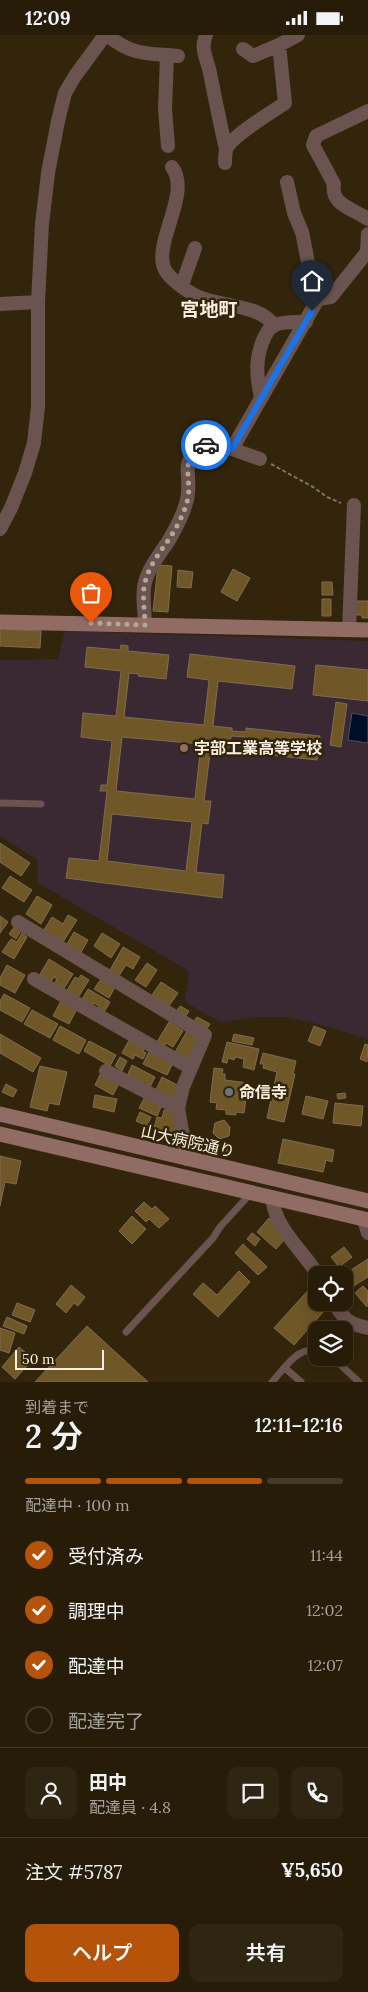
<!DOCTYPE html>
<html lang="ja">
<head>
<meta charset="utf-8">
<style>
  :root { --surface:#261c08; --page:#2e2512; --text:#f1f3f6; --muted:#a4a19c; --line:#423a29; --accent:#b45309 }
  body { margin:0; font-family:Lora,"Noto Sans JP",serif; background:var(--page); color:var(--text); height:100vh; display:flex; flex-direction:column; font-size:19px; white-space:nowrap }
  * { box-sizing:border-box; margin:0 }
  p { font-size:16px; color:var(--muted) }
  .icon { flex:none; width:28px; height:28px; fill:none; stroke:currentColor; stroke-width:2; stroke-linecap:round; stroke-linejoin:round }
  .map { position:relative; height:1347px; overflow:hidden }
  .drawer { display:flex; flex-direction:column; background:var(--surface); flex:1 }
  .drawer>* { flex:none }
  .tools { position:absolute; left:308px; top:1231px; display:grid; gap:10px }
  .tools a { display:grid; place-items:center; width:45px; height:45px; border-radius:10px; background:var(--surface); box-shadow:0 2px 12px #0003,0 0 0 1px var(--line); font-size:25px }
  .scale { position:absolute; left:15px; bottom:12px; width:89px; box-sizing:border-box; padding-left:5px; border:2px solid #f9f0e1; border-top:0; font-size:14px; line-height:18px; white-space:nowrap; color:#f9f0e1; -webkit-text-stroke:4px #33250b; paint-order:stroke }
  .pin { position:absolute; display:grid; place-items:center; width:42px; height:42px; color:#fff; margin:-51px -21px; border-radius:50% 50% 50% 0; rotate:-45deg; box-shadow:0 0 5px #0007 }
  .pin .icon { rotate:45deg }
  .courier { position:absolute; display:grid; place-items:center; width:50px; height:50px; margin:-25px; border:4px solid #1a73e8; border-radius:50%; background:#fff; color:#222; box-shadow:0 1px 6px #0007 }
  .headline em { font-style:normal; font-weight:600 }
  .headline div { display:flex; flex-direction:column-reverse }
  .headline { display:flex; align-items:center; justify-content:space-between; height:85px; padding:0 25px }
  h1 { font-size:32px; font-weight:600; line-height:38px }
  .bar { display:grid; grid-template-columns:repeat(4,1fr); gap:8px 5px; align-content:center; height:60px; padding:0 25px }
  .bar i { height:6px; border-radius:4px; background:var(--line) }
  .bar .on { background:var(--accent) }
  .bar p { grid-column:span 4 }
  .line { display:flex; align-items:center; gap:12px; padding:0 25px; border-top:1px solid var(--line) }
  .line div { flex:1 }
  .round { display:grid; place-items:center; flex:none; width:52px; height:52px; border-radius:10px; background:var(--page) }
  ol { padding:0 25px; list-style:none }
  li { display:flex; align-items:center; gap:15px; height:55px }
  li p { margin-inline-start:auto }
  li .icon { padding:5px; border-radius:50%; background:var(--accent); color:#fff; stroke-width:4 }
  li:last-child { color:var(--muted) }
  li i { width:28px; height:28px; border:2px solid var(--line); border-radius:50% }
  .cta { display:flex; gap:10px; margin-top:auto; padding:10px 25px }
  .cta a { flex:1; height:58px; border-radius:10px; background:var(--accent); color:#fff; font-size:20px; font-weight:600; line-height:58px; text-align:center }
  .cta a+a { background:var(--page); color:var(--text) }
  .status { display:flex; justify-content:space-between; align-items:center; height:35px; padding:0 25px; background:var(--surface); direction:ltr }
  .status svg { height:14px; fill:currentColor }
  .map>svg:first-child { display:block }
  .education { fill:#3a2933 }
  .water { fill:#000d26; stroke:#4b515e }
  .building { fill:#705727; stroke:#7d6d52; fill-rule:evenodd }
  .lines { fill:none; stroke-linecap:round; stroke-linejoin:round }
  .path { stroke:#7f735d; stroke-width:2; stroke-dasharray:4 2.5; stroke-linecap:butt }
  .lane { stroke:#6b544f; stroke-width:7 }
  .street { stroke:#6b544f; stroke-width:14 }
  .secondary { stroke:#916c64; stroke-width:15 }
  .done { stroke:#b4a996; stroke-width:5; stroke-dasharray:0 9 }
  .route { stroke:#1a73e8; stroke-width:6 }
  .education-dot { fill:#8d6e63; stroke:#33250b; stroke-width:2 }
  .worship-dot { fill:#6b7280; stroke:#33250b; stroke-width:2 }
  .labels { text-anchor:middle; stroke-width:5; stroke-linejoin:round; paint-order:stroke }
  .poi-label { font-size:16px; font-weight:bold; fill:#f9f0e1; stroke:#33250b; text-anchor:start }
  .street-label { font-size:16px; fill:#f9f0e1; stroke:#33250b }
  .quarter-label { font-size:19px; font-weight:bold; fill:#f9f0e1; stroke:#33250b }
</style>
</head>
<body>
<div class="status"><b>12:09</b><svg viewBox="0 0 49 12"><path d="M0 12V9h3v3zM5 12V6h3v6zM10 12V3h3v9zM15 12V0h3v12zM26 1h20v11H26zM47 4h2v5h-2z"/></svg></div>
<div class="map">
<svg width="368" height="1347" viewBox="0 0 368 1347">
  <rect width="100%" height="100%" fill="#33250b"/>
  <path class="education" d="M65,596L368,606V1004L318,989L286,982H256L220,987L185,967L189,936L38,848V825L0,801V625L58,624Z"/>
  <path class="water" d="M352,678L368,681V708L348,705Z"/>
  <path class="building" d="M158,530L172,531L168,577L153,576Z
    M233,534L250,543L237,566L221,557Z
    M178,535L193,537L191,553L177,552Z
    M322,547H332L333,560H322Z
    M322,564H331V581H322Z
    M355,566H368V583H362V580H355Z
    M0,594L41,596L40,613L0,611Z
    M121,610L128,611V616L169,620L166,644L138,641L139,639L129,638L124,682L204,690L209,645L187,642L190,619L295,631L292,654L218,646L213,691L232,693V696L246,697V693L320,701L317,725L244,717L245,702L231,701L230,712L211,710L204,766H211L208,789L202,788L196,837L224,840L222,863L66,843L69,823L99,826L107,756H100L101,750H107L112,706L81,702L83,678L116,681L121,636L85,632L87,612L120,615ZM122,702L201,709L195,764L116,756ZM112,779L192,787L186,836L107,826Z
    M316,630L368,635V666L313,660Z
    M336,667L347,669L341,712L330,710Z
    M0,808L30,828L21,841L0,827Z
    M10,841L32,855L24,867L2,853Z
    M37,861L52,870L41,889L26,879Z
    M68,880L77,885L63,907L44,895L52,882L63,889Z
    M0,881L8,887L0,898Z
    M15,891L21,896L16,904L9,899Z
    M74,897L88,905L80,919L66,911Z
    M22,898L27,902L14,924L2,917L11,904L17,907Z
    M102,898L120,909L111,923L94,911Z
    M123,912L140,922L133,934L126,930L119,941L110,935Z
    M49,924L73,939L63,955L54,949L57,944L54,942L50,948L39,941Z
    M147,928L157,935L146,952L135,945Z
    M7,930L25,940L15,958L0,950V943Z
    M81,940L89,945L77,964L66,957L75,942L78,944Z
    M101,944L115,952L109,963L94,954Z
    M161,947L178,958L169,971L152,960Z
    M88,954L110,967L103,979L97,975L99,971L94,968L91,974L80,968Z
    M4,959L30,973L22,987L0,975V966Z
    M62,964L78,972L69,989L53,981Z
    M180,971L189,976L184,984L175,978Z
    M32,975L58,989L50,1003L24,989Z
    M197,982L210,989L206,995L193,988Z
    M169,987L183,996L173,1012L166,1008L164,1011L157,1007Z
    M60,991L86,1005L79,1019L53,1005Z
    M314,991L326,996L320,1011L308,1006Z
    M187,996L201,1004L189,1026L174,1019Z
    M0,999L41,1023L33,1037L0,1018Z
    M234,999L254,1003L252,1010L232,1006Z
    M131,1002L146,1011L143,1016L146,1018L143,1024L135,1020L133,1024L122,1018Z
    M89,1006L116,1020L110,1031L84,1016Z
    M227,1007L259,1014L254,1035L243,1032L244,1024L235,1022L234,1025L228,1023L227,1028L222,1027Z
    M365,1009L368,1010L367,1027L360,1024Z
    M150,1015L174,1026L167,1040L143,1029Z
    M263,1018L296,1026L293,1039H295L284,1087L267,1083L277,1037L263,1033L264,1029H260Z
    M120,1022L127,1026L122,1036L115,1031Z
    M132,1030L155,1042L150,1052L127,1041Z
    M40,1031L67,1037L59,1070L49,1068L47,1076L30,1072Z
    M214,1033L223,1034L222,1039H225V1045L248,1048L244,1078L236,1077V1080L226,1079V1075L216,1074L217,1068L210,1067Z
    M101,1038L119,1048L113,1060L95,1050Z
    M162,1042L179,1051L172,1064L156,1055Z
    M6,1049L17,1055L13,1062L2,1057Z
    M345,1058L346,1063L338,1064L337,1059Z
    M95,1060L117,1064L114,1077L93,1072Z
    M306,1061L328,1066L323,1084L302,1079Z
    M145,1062L162,1070L157,1081L139,1073Z
    M335,1068L363,1071L361,1091L333,1088Z
    M164,1075L176,1077L178,1083L175,1101L153,1097L157,1082L162,1083Z
    M140,1077L151,1082L147,1091L136,1086Z
    M224,1085L230,1092L229,1101L219,1104L213,1098L215,1088Z
    M283,1104L334,1115L332,1127L326,1125L323,1137L278,1128Z
    M225,1111L234,1113L232,1120L224,1118Z
    M0,1121L21,1126L16,1149L5,1147L0,1171Z
    M144,1167L152,1174L155,1171L169,1184L159,1193L149,1184L146,1187L135,1176Z
    M132,1181L146,1194L132,1209L119,1196Z
    M269,1183L280,1193L285,1204L276,1214L257,1197Z
    M252,1198L260,1204L255,1211L247,1204Z
    M243,1209L267,1232L258,1240L235,1218Z
    M344,1212L352,1222L339,1232L331,1222Z
    M368,1224V1242L344,1257L343,1240Z
    M239,1236L250,1247L218,1282L193,1259L203,1248L217,1260Z
    M71,1250L85,1262L78,1271L74,1268L66,1278L56,1269Z
    M312,1251L316,1254V1268H331L294,1310L274,1293Z
    M363,1251L368,1256L367,1272L355,1258Z
    M17,1268L35,1275L30,1287L12,1280Z
    M7,1282L27,1291L24,1299L3,1291Z
    M87,1291L148,1347H35Z
    M0,1293L15,1298L9,1318L0,1315Z
    M19,1312L33,1324L15,1344L2,1332Z"/>
  <g class="lines">
    <path class="path" d="M271,429L313,452L327,462L341,468"/>
    <path class="lane" d="M0,768L41,769
      M126,1297L213,1203L220,1192L251,1158
      M332,1322L359,1347
      M285,1333L301,1347
      M272,1347C284,1334 296,1313 316,1315"/>
    <path class="street" d="M107,0C133,21 146,18 178,21
      M206,0C200,15 207,23 210,38C215,63 220,89 226,114
      M243,14L253,21L279,10
      M167,20L165,74L168,111
      M368,76L316,101L313,110L334,149C330,170 354,174 368,184
      M225,128C225,123 225,117 227,112C236,98 271,78 285,68L279,10L298,0
      M172,132C193,160 148,213 167,238C176,249 192,260 204,264C224,271 263,271 274,291
      M287,147L294,178L302,197L313,252L318,264
      M182,250L195,213
      M0,269L38,267
      M261,362C256,340 255,321 265,301C268,296 269,292 275,290C283,286 297,287 306,287
      M232,414L260,424
      M0,494L11,473L25,438L34,408L38,372V267L42,189L48,138L58,86L65,58L75,41L105,0
      M145,590C145,575 141,558 146,544C151,527 165,514 173,498C179,487 187,471 188,458C190,430 179,425 210,408L232,414L318,264L331,262L367,217L368,199
      M349,595L354,470
      M18,887L205,1000L183,1052L178,1073L187,1124
      M34,944L191,1033
      M106,1036L178,1073
      M272,1162C274,1192 302,1215 318,1240
      M364,1185L368,1198
      M334,1268C344,1284 348,1289 368,1293"/>
    <path class="secondary" d="M0,587L368,595
      M0,1079L368,1166
      M0,1099L368,1185"/>
  </g>
  <g class="lines">
    <path class="done" d="M91,588L145,590C145,575 141,558 146,544C150,529 162,515 171,501C177,492 184,478 187,467C194,442 176,426 206,410"/>
    <path class="route" d="M206,410L210,408L232,414L312,276"/>
  </g>
  <circle class="education-dot" cx="184" cy="713" r="5"/>
  <circle class="worship-dot" cx="229" cy="1057" r="5"/>
  <g class="labels">
    <g class="poi-label">
      <text x="194" y="719">宇部工業高等学校</text>
      <text x="239" y="1063">命信寺</text>
    </g>
    <g class="street-label">
      <text transform="translate(188 1106) rotate(13)" y="6">山大病院通り</text>
    </g>
    <g class="quarter-label">
      <text x="209" y="281">宮地町</text>
    </g>
  </g>
</svg>
<div class="tools">
<a><svg class="icon" aria-label="locate" viewBox="0 0 24 24"><circle cx="12" cy="12" r="6"/><path d="M12 2v4M12 18v4M2 12h4M18 12h4"/></svg></a>
<a><svg class="icon" aria-label="layers" viewBox="0 0 24 24"><path d="M12 4l9 5-9 5-9-5zM3 14l9 5 9-5"/></svg></a>
</div>
<div class="scale">50 m</div>
<div class="pin" style="left:91px;top:588px;background:#ea580c"><svg class="icon" aria-label="bag" viewBox="0 0 24 24"><path d="M5 8h14l-1 12H6zM9 8a3 3 0 0 1 6 0"/></svg></div>
<div class="pin" style="left:312px;top:276px;background:#1f2937"><svg class="icon" aria-label="home" viewBox="0 0 24 24"><path d="M3 11l9-7 9 7M6 9v11h12V9"/></svg></div>
<div class="courier" style="left:206px;top:410px"><svg class="icon" aria-label="car" viewBox="0 0 24 24"><path d="M5 17H2v-5l4-1 3-4h7l3 4 3 1v5h-3M9 17h6M6 11h13"/><circle cx="7" cy="17" r="2"/><circle cx="17" cy="17" r="2"/></svg></div>
</div>
<section class="drawer">
<div class="headline"><div><h1>2 分</h1><p>到着まで</p></div><em>12:11–12:16</em></div>
<div class="bar"><i class="on"></i><i class="on"></i><i class="on"></i><i></i><p>配達中 · 100 m</p></div>
<ol>
<li><svg class="icon" aria-label="check" viewBox="0 0 24 24"><path d="M5 12l5 5 9-10"/></svg>受付済み<p>11:44</p></li>
<li><svg class="icon" aria-label="check" viewBox="0 0 24 24"><path d="M5 12l5 5 9-10"/></svg>調理中<p>12:02</p></li>
<li><svg class="icon" aria-label="check" viewBox="0 0 24 24"><path d="M5 12l5 5 9-10"/></svg>配達中<p>12:07</p></li>
<li><i></i>配達完了</li>
</ol>
<div class="line" style="height:90px"><a class="round"><svg class="icon" aria-label="person" viewBox="0 0 24 24"><circle cx="12" cy="8" r="4"/><path d="M4 21q1-7 8-7t8 7"/></svg></a><div><b>田中</b><p>配達員 · 4.8</p></div><a class="round"><svg class="icon" aria-label="chat" viewBox="0 0 24 24"><path d="M4 5h16v11H9l-5 4z"/></svg></a><a class="round"><svg class="icon" aria-label="phone" viewBox="0 0 24 24"><path d="M5 4h4l2 5-3 2q2 4 5 5l2-3 5 2v4C11 20 4 13 5 4z"/></svg></a></div>
<div class="line" style="height:65px"><div>注文 #5787</div><b>¥5,650</b></div>
<div class="cta"><a>ヘルプ</a><a>共有</a></div>
</section>
</body>
</html>
